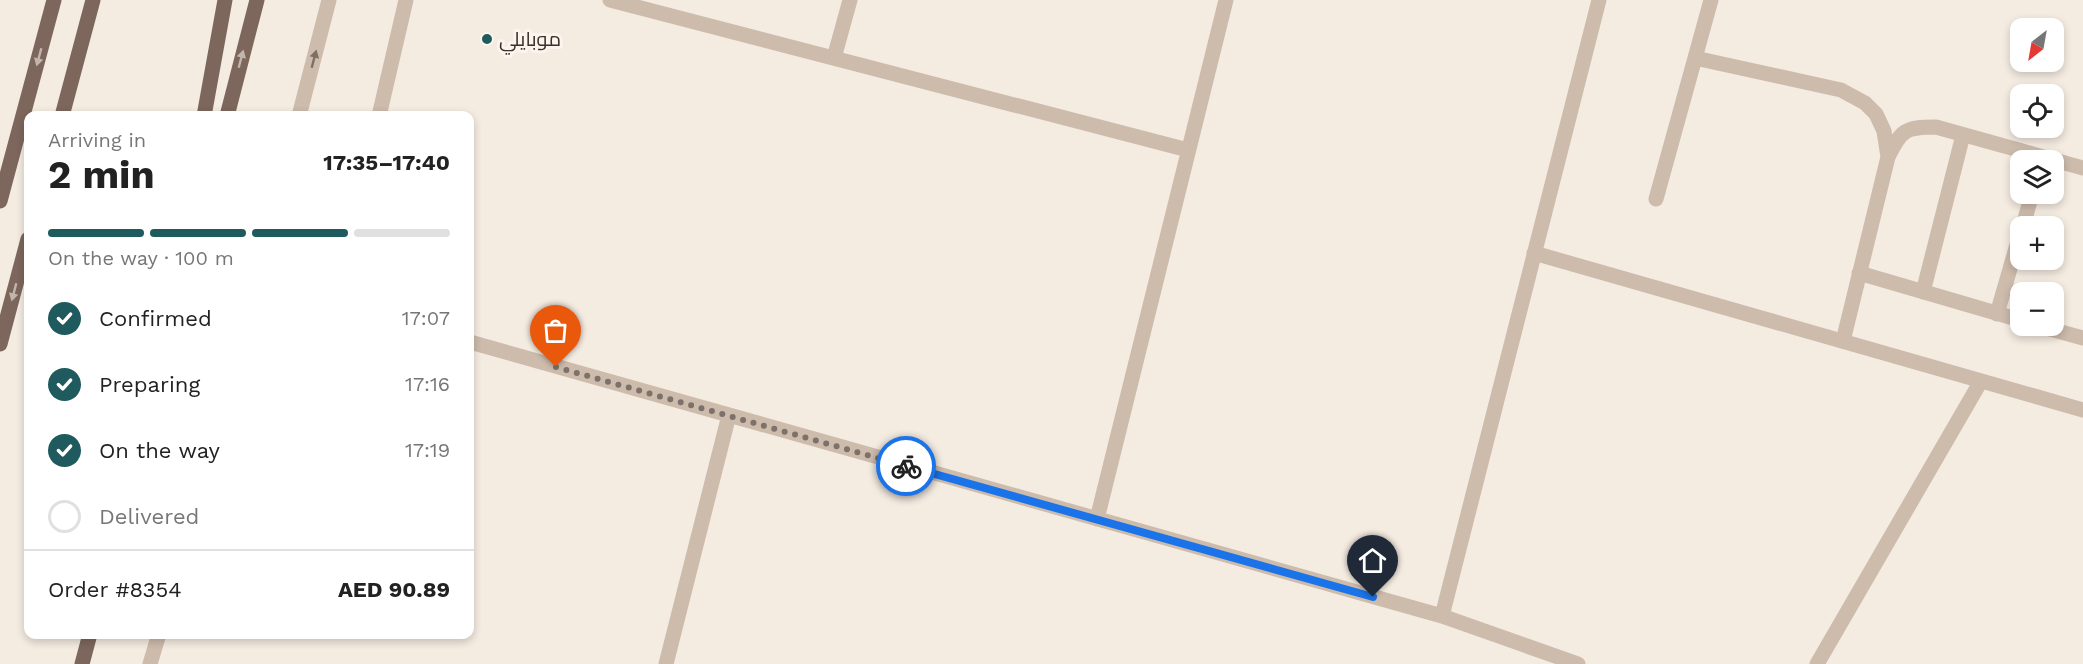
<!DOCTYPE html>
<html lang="en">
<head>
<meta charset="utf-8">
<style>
  :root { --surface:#fff; --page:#f6f6f6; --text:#222; --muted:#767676; --line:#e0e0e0; --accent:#1f5a5e }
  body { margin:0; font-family:"Work Sans",Cairo,sans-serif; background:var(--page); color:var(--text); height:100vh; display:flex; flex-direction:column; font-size:22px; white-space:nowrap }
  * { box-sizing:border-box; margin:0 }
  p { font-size:20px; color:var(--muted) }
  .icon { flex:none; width:33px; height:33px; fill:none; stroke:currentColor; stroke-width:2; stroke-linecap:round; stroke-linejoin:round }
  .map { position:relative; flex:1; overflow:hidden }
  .sheet { position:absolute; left:24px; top:111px; width:450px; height:528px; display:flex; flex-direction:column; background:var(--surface); border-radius:12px; box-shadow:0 3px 9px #0003 }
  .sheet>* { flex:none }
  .needle { width:39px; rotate:211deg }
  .fabs { position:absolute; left:2010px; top:18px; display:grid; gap:12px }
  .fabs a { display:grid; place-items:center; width:54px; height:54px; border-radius:12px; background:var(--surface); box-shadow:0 3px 9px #0003; font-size:30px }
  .pin { position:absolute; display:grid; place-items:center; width:51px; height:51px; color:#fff; margin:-62px -26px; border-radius:50% 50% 50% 0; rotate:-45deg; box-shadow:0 0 6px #0007 }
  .pin .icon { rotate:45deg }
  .courier { position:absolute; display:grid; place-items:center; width:60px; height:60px; margin:-30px; border:4px solid #1a73e8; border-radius:50%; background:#fff; color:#222; box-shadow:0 2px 8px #0007 }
  .head em { font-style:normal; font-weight:700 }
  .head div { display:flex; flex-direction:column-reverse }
  .head { display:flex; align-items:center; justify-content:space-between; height:102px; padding:0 24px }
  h1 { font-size:39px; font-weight:700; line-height:45px }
  .bar { display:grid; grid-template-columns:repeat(4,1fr); gap:9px 6px; align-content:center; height:72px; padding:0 24px }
  .bar i { height:8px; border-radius:4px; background:var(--line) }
  .bar .current { background:var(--accent) }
  .bar p { grid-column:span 4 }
  .line { display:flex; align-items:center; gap:15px; padding:0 24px; border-top:2px solid var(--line) }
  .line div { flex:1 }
  ol { padding:0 24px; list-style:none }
  li { display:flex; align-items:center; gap:18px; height:66px }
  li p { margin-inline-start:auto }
  li .icon { padding:6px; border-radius:50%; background:var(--accent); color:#fff; stroke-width:4 }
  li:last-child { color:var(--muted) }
  li i { width:33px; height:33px; border:3px solid var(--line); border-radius:50% }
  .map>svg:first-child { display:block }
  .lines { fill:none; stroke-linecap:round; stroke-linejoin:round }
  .service { stroke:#cdbbac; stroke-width:15 }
  .minor { stroke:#cdbbac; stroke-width:15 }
  .tertiary { stroke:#cdbbac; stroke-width:15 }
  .primary { stroke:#7d675c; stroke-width:15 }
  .oneway { fill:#c2b5ac }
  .oneway2 { fill:#7d6f65 }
  .done { stroke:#7c716b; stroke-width:6; stroke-dasharray:0 10.8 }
  .route { stroke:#1a73e8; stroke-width:8 }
  .poi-dot { fill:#1f5a5e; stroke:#fbf5ee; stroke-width:2 }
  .labels { text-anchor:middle; stroke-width:6; stroke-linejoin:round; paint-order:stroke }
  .poi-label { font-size:20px; fill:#3b302b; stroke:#fbf5ee; text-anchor:start }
</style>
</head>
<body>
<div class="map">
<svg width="2083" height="664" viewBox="0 0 2083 664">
  <rect width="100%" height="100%" fill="#f4ebe1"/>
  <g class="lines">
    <path class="service" d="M1695,58L1841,90L1865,103L1876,114L1884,131L1888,157
      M379,116L406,0
      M1656,199L1711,0
      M2023,226L2032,194
      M1859,273L2020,320
      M1923,292L1963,135
      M1997,314L2020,234
      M2039,326L2083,338
      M1843,341L1888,157C1902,130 1904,127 1936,127L2083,168"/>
    <path class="minor" d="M610,0L1188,150
      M834,58L850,0
      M1534,253L2083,410
      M470,342L1442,616L1578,664
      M1097,519L1226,0
      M1442,616L1599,0
      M666,664L729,415
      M1817,664L1981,381"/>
    <path class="tertiary" d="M299,116L329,0
      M150,664L159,634"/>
    <path class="primary" d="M62,116L93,0
      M204,116L225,0
      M227,116L257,0
      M0,201L54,0
      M0,344L28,239
      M82,664L90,634"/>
  </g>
  <defs><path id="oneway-solid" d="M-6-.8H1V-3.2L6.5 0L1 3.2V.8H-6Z" transform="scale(1.5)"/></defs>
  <g class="oneway">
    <use href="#oneway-solid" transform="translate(39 57) rotate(105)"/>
    <use href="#oneway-solid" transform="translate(241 59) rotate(-75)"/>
    <use href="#oneway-solid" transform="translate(14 292) rotate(105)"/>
  </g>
  <use class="oneway2" href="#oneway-solid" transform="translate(314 59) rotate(-75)"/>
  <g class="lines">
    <path class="done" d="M556,367L906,466"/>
    <path class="route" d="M906,466L1373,597"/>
  </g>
  <circle class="poi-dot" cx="487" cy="39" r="6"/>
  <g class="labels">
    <g class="poi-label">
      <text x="499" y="46">موبايلي</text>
    </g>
  </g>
</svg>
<div class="fabs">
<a><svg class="needle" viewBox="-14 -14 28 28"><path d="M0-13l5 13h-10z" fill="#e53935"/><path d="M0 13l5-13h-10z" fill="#767676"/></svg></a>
<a><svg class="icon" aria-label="locate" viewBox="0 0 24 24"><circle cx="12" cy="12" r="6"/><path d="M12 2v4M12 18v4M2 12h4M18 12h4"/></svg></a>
<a><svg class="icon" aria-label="layers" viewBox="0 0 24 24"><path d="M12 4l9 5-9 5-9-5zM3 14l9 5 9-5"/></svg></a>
<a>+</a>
<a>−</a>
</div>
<div class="pin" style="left:556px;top:367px;background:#ea580c"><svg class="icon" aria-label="bag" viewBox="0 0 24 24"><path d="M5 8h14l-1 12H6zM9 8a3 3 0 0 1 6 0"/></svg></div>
<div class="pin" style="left:1373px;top:597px;background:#1f2937"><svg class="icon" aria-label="home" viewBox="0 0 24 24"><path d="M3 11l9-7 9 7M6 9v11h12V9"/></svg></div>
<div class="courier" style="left:906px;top:466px"><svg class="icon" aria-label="bike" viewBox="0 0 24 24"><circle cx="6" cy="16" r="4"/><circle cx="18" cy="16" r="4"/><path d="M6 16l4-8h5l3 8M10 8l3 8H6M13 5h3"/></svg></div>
<section class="sheet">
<div class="head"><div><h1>2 min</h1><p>Arriving in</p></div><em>17:35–17:40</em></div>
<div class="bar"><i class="current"></i><i class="current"></i><i class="current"></i><i></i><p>On the way · 100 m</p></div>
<ol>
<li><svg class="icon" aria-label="check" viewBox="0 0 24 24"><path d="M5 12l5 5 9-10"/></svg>Confirmed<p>17:07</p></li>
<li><svg class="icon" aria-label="check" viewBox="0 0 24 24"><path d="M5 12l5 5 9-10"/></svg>Preparing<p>17:16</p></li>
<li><svg class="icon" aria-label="check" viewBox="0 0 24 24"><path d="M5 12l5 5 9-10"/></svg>On the way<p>17:19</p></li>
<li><i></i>Delivered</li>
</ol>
<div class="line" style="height:78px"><div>Order #8354</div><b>AED 90.89</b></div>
</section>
</div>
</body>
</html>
